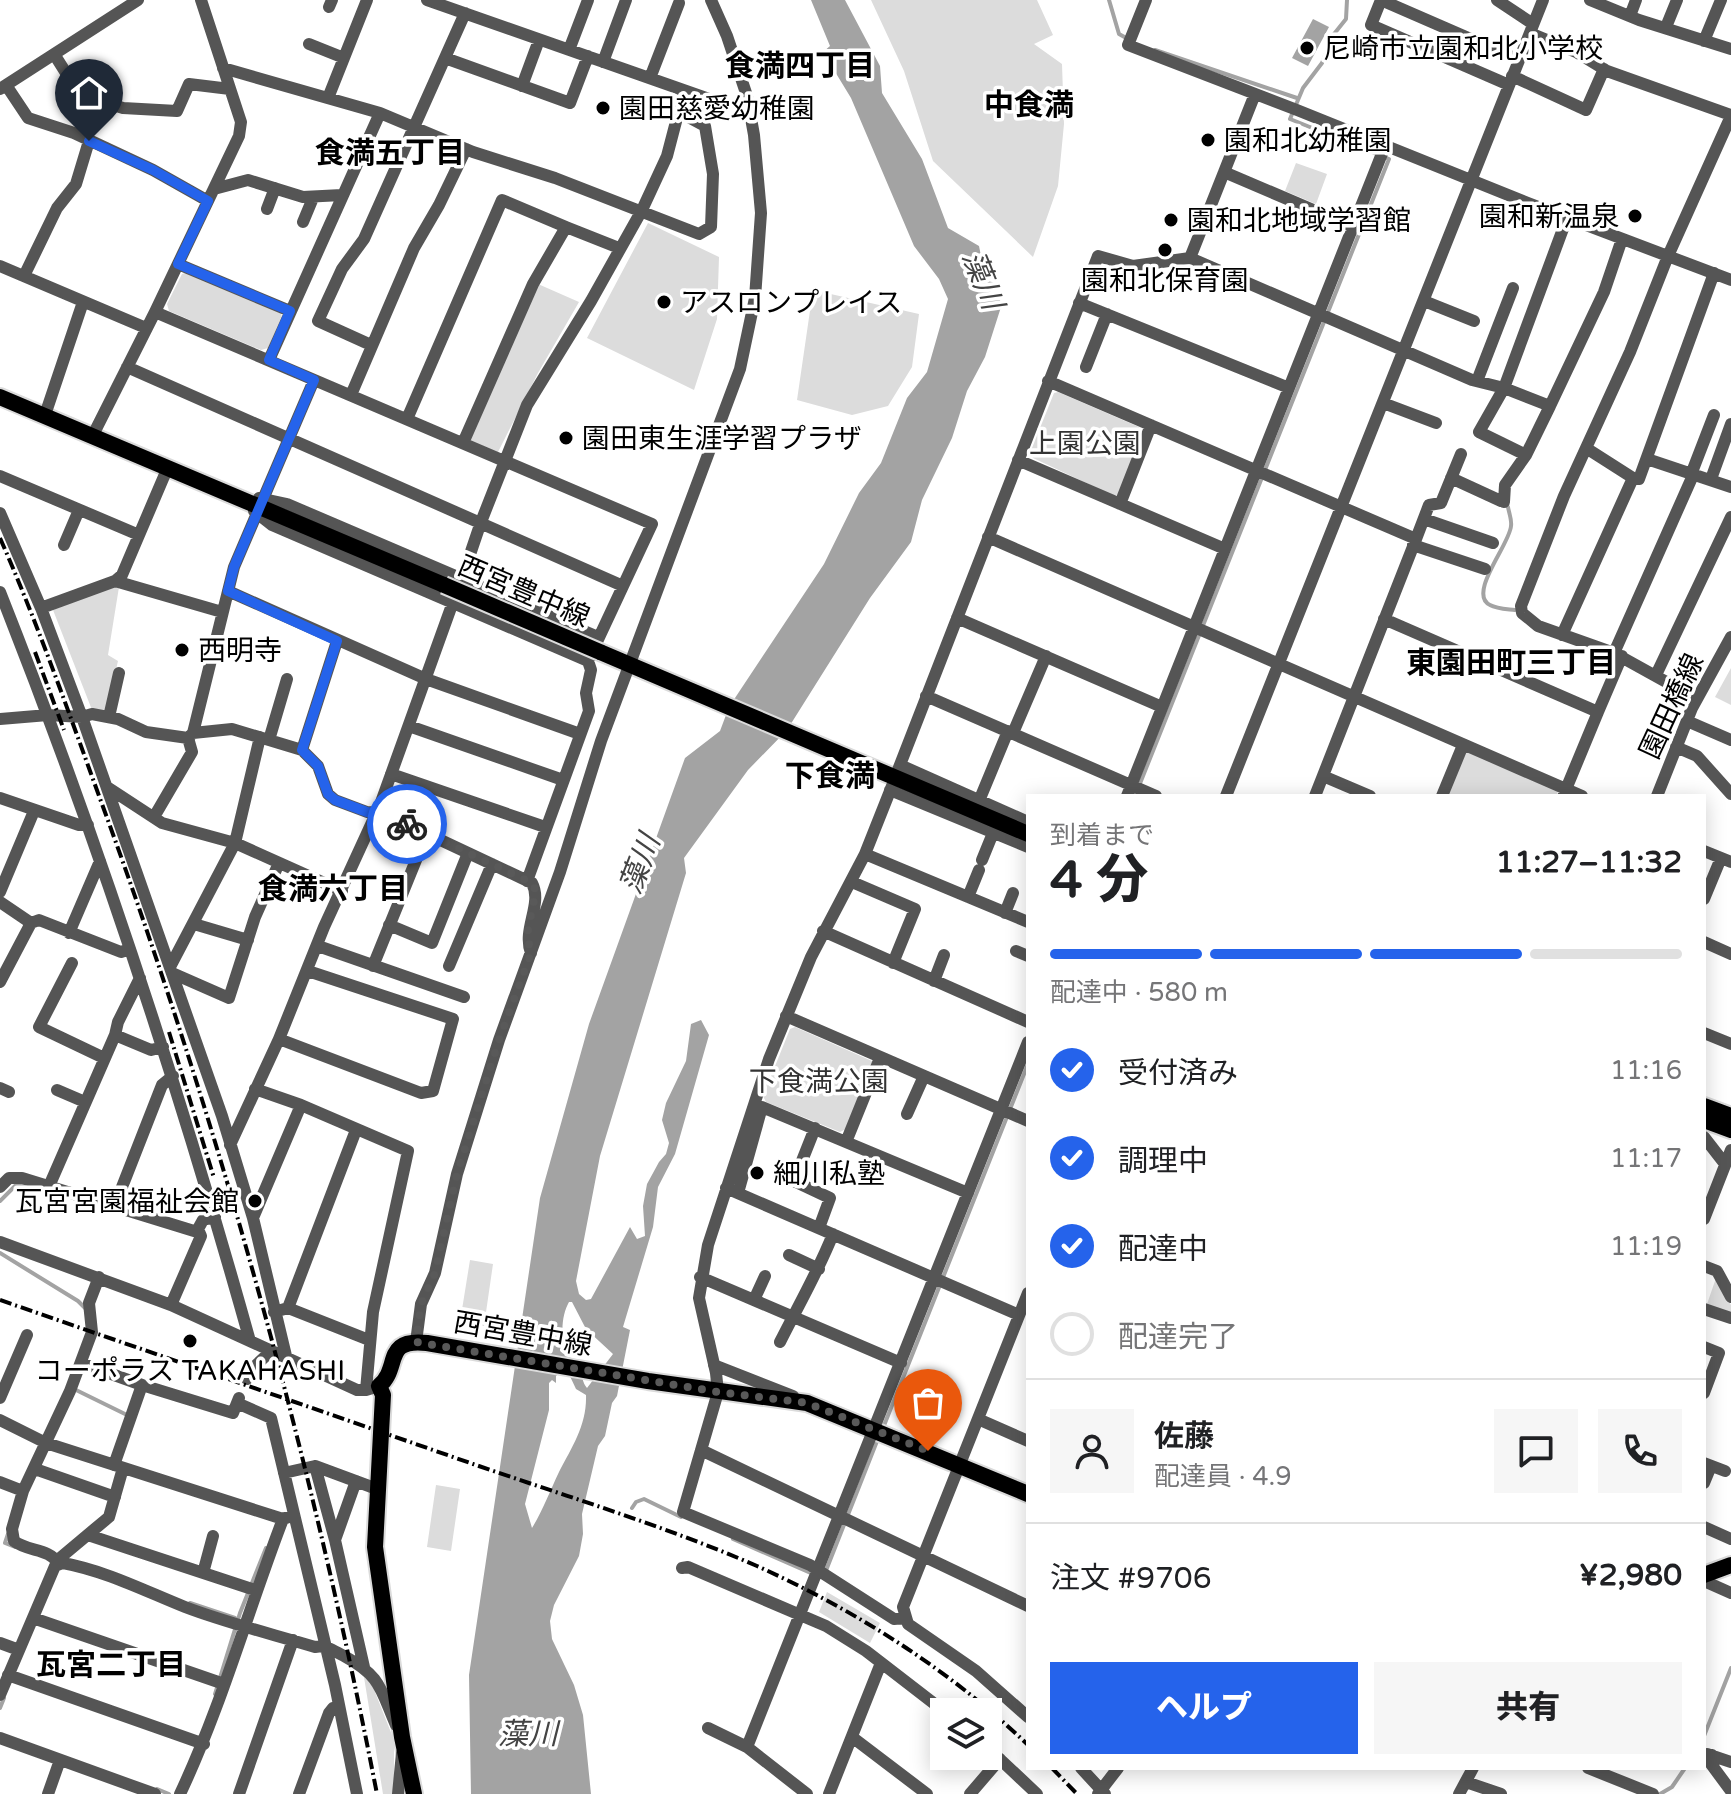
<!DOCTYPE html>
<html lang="ja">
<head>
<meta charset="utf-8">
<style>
  :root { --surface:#fff; --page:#f6f6f6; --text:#202124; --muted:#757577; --line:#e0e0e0; --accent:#2563eb }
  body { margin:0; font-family:"Varela Round","Noto Sans JP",sans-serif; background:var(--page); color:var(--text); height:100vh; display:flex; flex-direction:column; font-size:30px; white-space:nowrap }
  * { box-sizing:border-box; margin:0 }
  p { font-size:26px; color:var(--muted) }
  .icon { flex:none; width:44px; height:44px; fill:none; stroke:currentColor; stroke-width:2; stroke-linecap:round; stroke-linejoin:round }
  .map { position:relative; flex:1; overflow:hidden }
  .panel { position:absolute; left:1026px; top:794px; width:680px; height:976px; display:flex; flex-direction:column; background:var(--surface); border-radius:0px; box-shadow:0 4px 20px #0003 }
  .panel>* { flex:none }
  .controls { position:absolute; left:930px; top:1698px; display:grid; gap:16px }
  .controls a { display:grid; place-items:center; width:72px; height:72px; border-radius:0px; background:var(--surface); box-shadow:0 4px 20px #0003; font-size:40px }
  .pin { position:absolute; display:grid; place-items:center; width:68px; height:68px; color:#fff; margin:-82px -34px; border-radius:50% 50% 50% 0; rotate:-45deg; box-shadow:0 0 8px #0007 }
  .pin .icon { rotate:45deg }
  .courier { position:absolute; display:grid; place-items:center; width:80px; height:80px; margin:-40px; border:6px solid #2563eb; border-radius:50%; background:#fff; color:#222; box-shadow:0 2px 10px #0007 }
  .head em { font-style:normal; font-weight:800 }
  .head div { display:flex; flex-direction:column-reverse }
  .head { display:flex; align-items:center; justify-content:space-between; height:136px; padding:0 24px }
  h1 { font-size:52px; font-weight:800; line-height:60px }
  .bar { display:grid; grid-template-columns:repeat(4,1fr); gap:12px 8px; align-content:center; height:96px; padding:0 24px }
  .bar i { height:10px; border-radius:6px; background:var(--line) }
  .bar .on { background:var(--accent) }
  .bar p { grid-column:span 4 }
  .line { display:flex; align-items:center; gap:20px; padding:0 24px; border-top:2px solid var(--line) }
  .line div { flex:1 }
  .round { display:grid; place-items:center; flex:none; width:84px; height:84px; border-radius:0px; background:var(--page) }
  ol { padding:0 24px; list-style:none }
  li { display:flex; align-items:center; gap:24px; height:88px }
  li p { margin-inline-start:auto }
  li .icon { padding:8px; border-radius:50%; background:var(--accent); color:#fff; stroke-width:4 }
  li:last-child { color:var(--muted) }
  li i { width:44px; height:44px; border:4px solid var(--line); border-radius:50% }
  .button { display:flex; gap:16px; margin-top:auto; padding:16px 24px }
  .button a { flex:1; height:92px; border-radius:0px; background:var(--accent); color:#fff; font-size:32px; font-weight:800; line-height:92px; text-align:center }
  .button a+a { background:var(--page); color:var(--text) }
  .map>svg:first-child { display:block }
  .green { fill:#dcdcdc }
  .water { fill:#a3a3a3; fill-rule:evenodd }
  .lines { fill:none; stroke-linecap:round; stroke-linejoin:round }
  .stream { stroke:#a3a3a3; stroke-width:4 }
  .major-casing { stroke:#dbdbdb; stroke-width:20 }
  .minor { stroke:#555; stroke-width:12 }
  .major { stroke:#000; stroke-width:16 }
  .rail { stroke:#000; stroke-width:4; stroke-dasharray:12 4 2 4; stroke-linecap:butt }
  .major-bridge-casing { stroke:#dbdbdb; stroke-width:20; stroke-linecap:butt }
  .major-bridge { stroke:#000; stroke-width:16 }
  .done { stroke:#595959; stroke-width:8; stroke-dasharray:0 14.4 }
  .route { stroke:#2563eb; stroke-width:10 }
  .poi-dot { fill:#000; stroke:#fff; stroke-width:3 }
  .labels { text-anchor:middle; stroke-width:7; stroke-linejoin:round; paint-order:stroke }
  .poi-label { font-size:28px; fill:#000; stroke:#fff; text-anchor:start }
  .park-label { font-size:28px; fill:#333; stroke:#fff }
  .street-label { font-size:28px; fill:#000; stroke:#fff }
  .neighbourhood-label { font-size:30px; font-weight:bold; fill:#000; stroke:#fff }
  .water-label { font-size:30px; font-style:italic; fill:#444; stroke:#fff }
</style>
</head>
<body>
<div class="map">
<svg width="1731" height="1794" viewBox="0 0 1731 1794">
  <rect width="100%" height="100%" fill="#fff"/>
  <path class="green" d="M871,0H1037L1053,35L1034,44L1062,64L1064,124L1058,186L1033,257L933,161L904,71Z
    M1296,163L1327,174L1316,204L1285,191Z
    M648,223L719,257L717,319L694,390L587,338Z
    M188,272L280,311L282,317L268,348L261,350L169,311L167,304L182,274Z
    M538,284L579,302L538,373L497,454L470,441Z
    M813,290L919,314L912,367L888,406L852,415L797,400Z
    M1058,392L1139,427L1142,432L1119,494L1114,496L1033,458L1030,453L1054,393Z
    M110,586L119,587L108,655L118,661L106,712L92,710L53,610Z
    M1731,668V705L1715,697Z
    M1468,752L1557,790L1558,796H1447L1465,753Z
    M795,1027L872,1061L873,1066L846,1129L840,1132L766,1102L763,1096L790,1029Z
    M470,1260L493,1264L484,1326L460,1322Z
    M1716,1278L1731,1305V1315L1706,1307Z
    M436,1485L460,1489L451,1551L427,1547Z
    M827,1592L880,1623L870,1643L819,1612Z
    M363,1671L369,1677L394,1740V1794H383Z"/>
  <path class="water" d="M811,0H845L880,66L882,93L922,159L948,228L979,246L986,281L998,283L1001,307L985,357L967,391L952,438L922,500L911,542L870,598L787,730L748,770L684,858L686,873L600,1156L576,1281L579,1294L586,1300L591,1299L630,1227L637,1239L645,1236L643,1206L647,1184L659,1162L666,1154L669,1143L662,1120L666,1103L686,1061L691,1024L701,1020L709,1035L675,1154L658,1187L653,1227L623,1327L630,1330L617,1396L612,1403L605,1436L598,1446L582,1514L583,1534L579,1556L554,1605L550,1621L552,1639L574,1685L583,1715L591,1794H471L469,1675L540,1198L589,1024L685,758L720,731L729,707L824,564L859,493L881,463L907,398L927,372L948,299L939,279L914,246L851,98L823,52L830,46ZM569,1302H572L586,1329L613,1354L587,1388C582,1382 583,1377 580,1370C577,1363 571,1360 568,1354C560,1339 561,1316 569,1302ZM562,1370L568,1372L576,1389L586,1395C587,1425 572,1447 559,1472C550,1491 543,1510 532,1528L525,1504L549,1410V1383L552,1380L556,1383V1376Z
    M1313,19L1329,27L1308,66L1292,58Z"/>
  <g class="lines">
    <path class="stream" d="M1109,0L1119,34L1128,39
      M1155,50L1297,98
      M1508,507C1509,513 1512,520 1511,526C1510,544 1467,594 1490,605C1497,609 1507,609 1515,610
      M1135,796L1389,159L1290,119L1303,88L1322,63L1334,34L1346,19L1347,0
      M0,1201L16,1185L51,1193
      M0,1253L78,1301L85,1308
      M74,1389L127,1415
      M883,1428L1028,1064
      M632,1508L636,1502L644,1499L681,1517
      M8,1534L5,1543L15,1547
      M733,1539L813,1574
      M825,1573L879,1436
      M190,1603L235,1618
      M215,1694L240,1613L266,1548
      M0,1708L4,1698
      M1704,1736L1731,1668
      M157,1789L169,1794
      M1660,1794L1672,1787L1685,1768"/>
    <defs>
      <path id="major" d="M0,397L444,585
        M600,652L1028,834
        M1704,1106L1731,1116
        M1704,1120L1731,1130
        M1704,1575L1731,1565
        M414,1794L402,1737L375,1547L383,1395L379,1386C401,1368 382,1338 427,1343L648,1381L807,1403L1028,1494"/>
    </defs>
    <use href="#major" class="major-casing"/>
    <path class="minor" d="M427,0L726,105
      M1146,0L1128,45L1297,110L1528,203L1731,280
      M1497,0L1533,24
      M1590,0L1639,20L1731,49
      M329,7L332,0
      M1630,16L1636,0
      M1666,27L1677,0
      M1530,33L1576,52L1607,71L1731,115
      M1704,41L1721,0
      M309,44L344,58
      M569,50L588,0
      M54,54L73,84L110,104L123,108L177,111L189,84L230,89
      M445,58L570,103L588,56
      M603,62L626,0
      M223,68L380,113L473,152L555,178L699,234L711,227L713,174L705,126L679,112
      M1512,76L1586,110L1604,69
      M650,78L679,3
      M6,85L28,118L74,133L153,170L208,201
      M1509,85L1371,25L1381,0L1519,60
      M522,86L539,40
      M0,89L138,0
      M328,98L367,0
      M1224,172L1353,227
      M214,189L248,180L303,197L342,195
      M267,209L275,188
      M303,222L313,198
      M1190,258L1255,94
      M178,264L290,311
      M0,266L146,328
      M24,276L57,208L76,184L89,141
      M1424,301L1474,321
      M1079,303L1289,388
      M155,312L652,524L588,661L591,670L586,693L589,711L527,881
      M371,345L318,321L342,269L364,239L465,13
      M269,360L380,113
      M127,367L623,586
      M1086,367L1107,314
      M1048,381L1416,539L1315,796
      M1477,381L1513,288
      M351,395L414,248L439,205L466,149
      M1383,403L1436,423
      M45,415L83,302
      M407,419L502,200L566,227
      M93,435L155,312L239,136L241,122L201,0
      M463,443L533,284L566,227L619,248
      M1586,448L1633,478L1639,479L1714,273
      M1526,455L1479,432L1504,388L1567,218
      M1647,459L1731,487
      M1018,460L1225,549
      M1692,472L1714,415
      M0,476L139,535
      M1451,478L1501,501
      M1711,479L1731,424
      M259,498L287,504L598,637
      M1504,502L1505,485L1526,455L1550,406
      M1120,504L1151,425
      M254,511L272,525L588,661
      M0,513L41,608L82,717L222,1116L253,1218L287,1360
      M1424,519L1493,543
      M988,537L1582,796
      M1416,539L1429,505L1441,503L1461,454
      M64,545L79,510
      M1413,545L1485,569
      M462,578L481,522L527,405L591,301L642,210L667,156L684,91
      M115,581L122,575L168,467
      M228,591L426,679L580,734
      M0,592C97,837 179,1087 250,1341
      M41,608L115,581L222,612
      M957,618L1162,707
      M1384,619L1598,712L1622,656
      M1562,635L1633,478
      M1614,653L1694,473
      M1656,675L1731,517
      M926,696L1156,796
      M1697,699L1614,653L1538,626L1522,613L1521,606L1564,496L1630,352L1668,256L1731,116
      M109,717L119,673
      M0,719L48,715L82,717L92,714L118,719L146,732L188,738
      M1687,721L1731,740
      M409,726L563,780
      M193,733L232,729L302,750L318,766L328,794L335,800L367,812L383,813L532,883C543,904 522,929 531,953
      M1013,733L1046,656
      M269,740L287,679
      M1676,747L1697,756L1731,794
      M302,750L337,641
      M900,765L1028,822
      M898,770L1098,256L1133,266L1190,258L1472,380L1504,388L1550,406L1604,292L1622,239
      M391,774L545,827
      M1323,776L1370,796
      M892,786L865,854L811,957L769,1059L708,1245L699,1298L716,1373L718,1392L683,1512L810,1565L894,1619L905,1618
      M107,787L162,823L235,843L342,891
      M890,790L1028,847
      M1564,794L1598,712
      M1127,796L1385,146
      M1226,796L1543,0
      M1442,796L1463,745
      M1657,796L1692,708L1731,637
      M0,798L79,825H88
      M979,801L1008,731
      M154,817L192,752L188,738L193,733L234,567L314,380
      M1704,851L1731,862
      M865,854L1028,922
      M982,860L993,833
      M852,882L915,909L893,963
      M0,892L34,811
      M968,897L979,870
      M1704,899L1721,858
      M0,902L31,923L39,920L121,952L130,949
      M1005,913L1013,893
      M194,924L248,940
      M389,925L432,943L468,853
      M823,931L1028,1022
      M69,933L100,861
      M1704,942L1731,954
      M318,946L464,997
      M1016,951L1028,956
      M72,963L39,1027L104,1058
      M373,966L427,833
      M449,966L492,864
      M170,967L235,843L260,737
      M172,973L229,998L255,917L279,863
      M934,981L944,955
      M0,982L31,923
      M786,1016L1028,1121
      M1704,1033L1731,1044
      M115,1035L151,1050L163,1047
      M279,1039L421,1093L433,1091L453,1019L308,971
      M0,1088L9,1092
      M255,1089L301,1105L408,1151L373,1312L366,1390
      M57,1090L85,1102
      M907,1114L924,1076
      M815,1128L794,1181L830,1198L819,1228
      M1704,1137L1725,1164
      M846,1142L880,1058
      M230,1145L279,1039L324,927L380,805L453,602
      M50,1184L115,1035L118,1022L140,978
      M0,1187L9,1178H22L194,1231L198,1229L203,1220L215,1217
      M726,1188L1019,1315
      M738,1193L762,1107L968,1193
      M115,1205L162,1085L173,1076
      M253,1218L301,1105
      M1704,1219L1731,1150
      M0,1242L171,1305L357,1390H366L379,1386
      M789,1255L819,1269
      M1704,1266L1717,1271L1731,1297
      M99,1277L89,1303L92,1332L70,1391L23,1491L12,1529L14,1541C28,1552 49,1548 58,1563L60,1558L109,1517L123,1468
      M700,1277L901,1363
      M1028,1293L903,1607L908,1624L976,1671L1028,1717
      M754,1300L765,1276
      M171,1305L201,1236L198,1229
      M288,1308L369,1340
      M1704,1309L1731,1318
      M274,1312L288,1308L356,1130
      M416,1342L421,1304L435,1273L457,1174L499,1040L560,872L601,741L740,369L755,298L761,213L754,135L747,96L727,36L711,0
      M780,1342C798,1306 818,1272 833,1234
      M1704,1347L1719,1353L1704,1393
      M81,1363L142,1385
      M714,1365L793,1396
      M247,1379L252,1369L270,1352
      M0,1398L27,1335
      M237,1403L271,1418L335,1685L357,1794
      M978,1419L1028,1441
      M0,1420L46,1443L283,1519
      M701,1450L1028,1606
      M1704,1463L1725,1471
      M114,1465L142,1385L233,1413L239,1398
      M315,1466L335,1540L356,1481
      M35,1469L115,1497
      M284,1473L315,1466L377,1489
      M0,1482L23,1491
      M1704,1483L1711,1466
      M1704,1527L1731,1539
      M88,1535L255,1590
      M335,1540L364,1667
      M682,1568L688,1567L826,1626L866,1651L945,1712
      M203,1573L213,1536
      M1704,1581L1731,1593
      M33,1618L224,1684
      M0,1643L19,1650
      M8,1675L204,1744
      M0,1695L55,1566L63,1563C106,1571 145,1591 185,1607C227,1623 272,1634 315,1647C327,1645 334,1651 344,1656C381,1676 380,1688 396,1725
      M708,1728L747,1747L807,1794
      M852,1737L927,1794
      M0,1738L155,1794
      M747,1747L1028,1042
      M988,1748L1037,1794
      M1707,1754L1731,1762
      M1712,1755L1711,1764L1731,1791
      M1081,1768L1105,1794
      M1588,1768L1653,1794
      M1466,1782L1501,1794
      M48,1794L60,1760
      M180,1794C222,1705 248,1610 283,1519L294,1515
      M239,1794L293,1640
      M299,1794L329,1713L333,1708L339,1707
      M398,1794L402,1753
      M829,1794L881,1663
      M970,1794L1000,1759
      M1098,1794L1118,1768
      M1459,1794L1473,1768"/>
    <use href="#major" class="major"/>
    <path class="rail" d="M0,538C40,629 72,722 106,815C222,1134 312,1461 377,1794
      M35,652L64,730
      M169,1032L214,1178
      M0,1300C158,1355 316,1409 473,1464C568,1497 665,1526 757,1566C855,1610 950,1670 1028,1745
      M1052,1768L1077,1794"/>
    <defs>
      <path id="major-bridge" d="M444,585L600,652"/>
    </defs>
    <use href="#major-bridge" class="major-bridge-casing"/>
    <use href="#major-bridge" class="major-bridge"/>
  </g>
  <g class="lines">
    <path class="done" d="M407,824L532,883L536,891L527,935L531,953L499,1040L457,1174L435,1273L421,1304L416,1342L718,1392L807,1403L928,1451"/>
    <path class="route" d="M89,141L153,170L208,201L178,264L290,311L269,360L314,380L234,567L228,591L337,641L302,750L318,766L328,794L335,800L367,812L383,813L407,824"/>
  </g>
  <g class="poi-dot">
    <circle cx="1307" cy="48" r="8"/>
    <circle cx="603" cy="108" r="8"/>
    <circle cx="1208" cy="140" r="8"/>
    <circle cx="1635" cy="216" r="8"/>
    <circle cx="1171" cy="220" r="8"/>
    <circle cx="1165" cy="250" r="8"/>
    <circle cx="664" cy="302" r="8"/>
    <circle cx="566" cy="438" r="8"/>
    <circle cx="182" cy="650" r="8"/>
    <circle cx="757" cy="1173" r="8"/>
    <circle cx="255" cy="1201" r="8"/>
    <circle cx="190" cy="1341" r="8"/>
  </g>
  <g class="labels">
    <g class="poi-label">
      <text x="1323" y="58">尼崎市立園和北小学校</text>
      <text x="619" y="118">園田慈愛幼稚園</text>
      <text x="1224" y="150">園和北幼稚園</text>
      <text x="1619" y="226" text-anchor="end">園和新温泉</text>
      <text x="1187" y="230">園和北地域学習館</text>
      <text x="1165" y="290" text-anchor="middle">園和北保育園</text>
      <text x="680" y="312">アスロンプレイス</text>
      <text x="582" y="448">園田東生涯学習プラザ</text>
      <text x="198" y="660">西明寺</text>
      <text x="773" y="1183">細川私塾</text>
      <text x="239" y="1211" text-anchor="end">瓦宮宮園福祉会館</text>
      <text x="190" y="1380" text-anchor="middle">コーポラス TAKAHASHI</text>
    </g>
    <g class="park-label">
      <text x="1085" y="453">上園公園</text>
      <text x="819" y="1091">下食満公園</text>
    </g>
    <g class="street-label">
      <text transform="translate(524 591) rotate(23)" y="10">西宮豊中線</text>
      <text transform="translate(1671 706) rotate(-65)" y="10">園田橋線</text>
      <text transform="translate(523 1333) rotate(10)" y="10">西宮豊中線</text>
    </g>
    <g class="neighbourhood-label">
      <text x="800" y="76">食満四丁目</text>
      <text x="1029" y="115">中食満</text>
      <text x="390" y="163">食満五丁目</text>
      <text x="1511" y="673">東園田町三丁目</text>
      <text x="830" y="786">下食満</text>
      <text x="333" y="899">食満六丁目</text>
      <text x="111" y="1675">瓦宮二丁目</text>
    </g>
    <g class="water-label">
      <text transform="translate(983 280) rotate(68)" y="10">藻川</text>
      <text transform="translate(640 864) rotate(-69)" y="10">藻川</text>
      <text x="528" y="1744">藻川</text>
    </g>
  </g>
</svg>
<div class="controls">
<a><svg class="icon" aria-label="layers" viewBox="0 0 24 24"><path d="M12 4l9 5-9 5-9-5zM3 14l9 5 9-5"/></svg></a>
</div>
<div class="pin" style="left:928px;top:1451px;background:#ea580c"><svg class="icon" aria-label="bag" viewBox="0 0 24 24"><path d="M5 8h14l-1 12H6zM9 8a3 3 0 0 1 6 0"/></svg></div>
<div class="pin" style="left:89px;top:141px;background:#1f2937"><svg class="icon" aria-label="home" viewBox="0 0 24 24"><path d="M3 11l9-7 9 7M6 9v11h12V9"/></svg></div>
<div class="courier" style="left:407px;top:824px"><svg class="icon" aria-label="bike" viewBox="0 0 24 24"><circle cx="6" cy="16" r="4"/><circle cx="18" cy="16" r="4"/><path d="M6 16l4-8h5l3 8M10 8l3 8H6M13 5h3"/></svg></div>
<section class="panel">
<div class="head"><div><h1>4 分</h1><p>到着まで</p></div><em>11:27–11:32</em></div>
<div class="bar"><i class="on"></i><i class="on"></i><i class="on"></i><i></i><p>配達中 · 580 m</p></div>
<ol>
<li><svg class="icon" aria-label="check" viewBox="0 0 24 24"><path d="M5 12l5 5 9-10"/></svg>受付済み<p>11:16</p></li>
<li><svg class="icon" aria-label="check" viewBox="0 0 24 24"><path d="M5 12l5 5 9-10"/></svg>調理中<p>11:17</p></li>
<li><svg class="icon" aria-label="check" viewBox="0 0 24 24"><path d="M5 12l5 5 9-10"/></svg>配達中<p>11:19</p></li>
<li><i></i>配達完了</li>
</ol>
<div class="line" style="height:144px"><a class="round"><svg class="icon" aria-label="person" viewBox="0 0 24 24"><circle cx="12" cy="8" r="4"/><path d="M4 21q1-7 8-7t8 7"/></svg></a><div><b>佐藤</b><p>配達員 · 4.9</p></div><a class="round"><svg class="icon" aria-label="chat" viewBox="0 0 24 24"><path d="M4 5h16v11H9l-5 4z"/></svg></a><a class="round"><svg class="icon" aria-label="phone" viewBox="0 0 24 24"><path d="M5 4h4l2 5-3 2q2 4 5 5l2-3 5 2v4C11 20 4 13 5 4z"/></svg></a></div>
<div class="line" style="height:104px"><div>注文 #9706</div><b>¥2,980</b></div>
<div class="button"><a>ヘルプ</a><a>共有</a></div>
</section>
</div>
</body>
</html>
